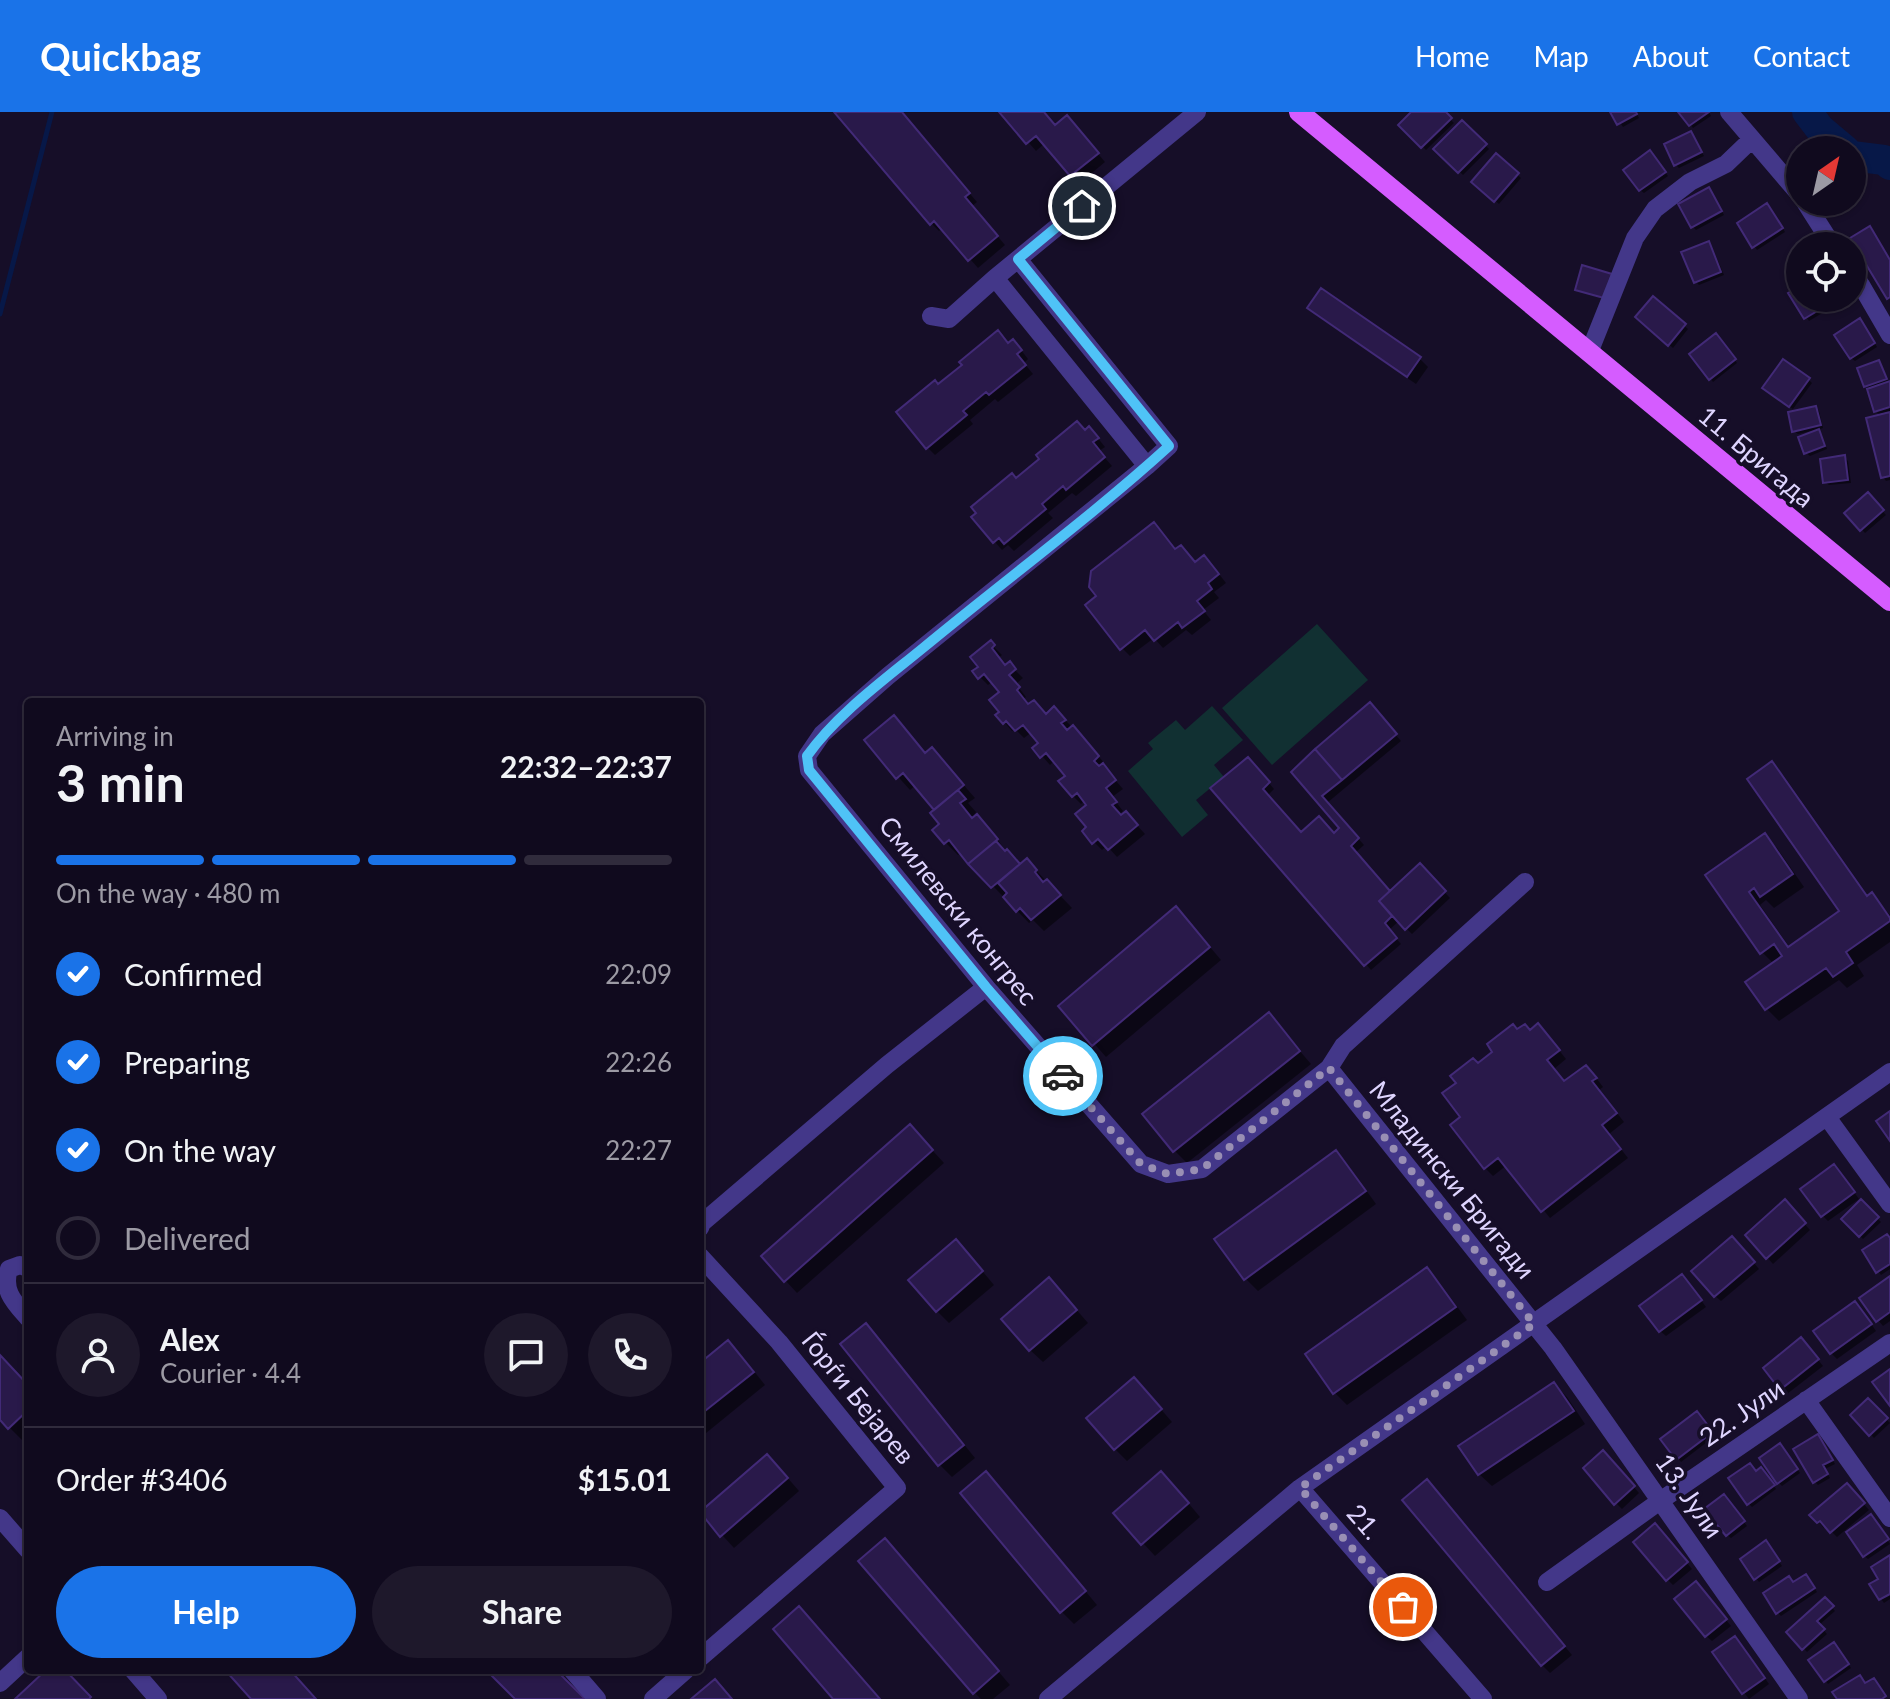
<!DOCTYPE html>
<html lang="en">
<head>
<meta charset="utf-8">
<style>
  :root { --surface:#100a1e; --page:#1e182b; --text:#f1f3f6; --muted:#9c9aa4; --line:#302b3c; --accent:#1a73e8 }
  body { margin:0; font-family:Lato,sans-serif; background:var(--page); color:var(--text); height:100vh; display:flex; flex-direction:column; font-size:30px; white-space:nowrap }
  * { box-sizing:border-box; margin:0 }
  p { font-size:26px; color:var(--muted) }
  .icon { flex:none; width:44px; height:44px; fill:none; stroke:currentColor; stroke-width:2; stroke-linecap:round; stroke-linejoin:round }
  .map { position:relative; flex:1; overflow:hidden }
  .details { position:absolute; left:24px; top:586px; width:680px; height:976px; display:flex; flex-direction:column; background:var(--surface); border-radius:8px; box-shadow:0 2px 6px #0004,0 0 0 2px var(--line) }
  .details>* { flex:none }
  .needle { width:52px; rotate:34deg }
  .buttons { position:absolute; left:1786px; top:24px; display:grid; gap:16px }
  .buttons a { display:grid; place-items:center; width:80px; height:80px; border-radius:50%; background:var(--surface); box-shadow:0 2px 6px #0004,0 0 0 2px var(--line); font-size:40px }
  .pin { position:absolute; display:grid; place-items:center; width:68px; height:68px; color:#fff; margin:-34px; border:4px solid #fff; border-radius:50%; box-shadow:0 2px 8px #0007 }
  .courier { position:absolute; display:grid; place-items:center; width:80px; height:80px; margin:-40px; border:6px solid #4fc3f7; border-radius:50%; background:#fff; color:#222; box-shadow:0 2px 10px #0007 }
  .headline em { font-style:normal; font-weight:700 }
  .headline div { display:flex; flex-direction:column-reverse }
  .headline { display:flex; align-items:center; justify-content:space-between; height:136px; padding:0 32px }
  h1 { font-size:52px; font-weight:700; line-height:60px }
  .bar { display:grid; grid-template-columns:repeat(4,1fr); gap:12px 8px; align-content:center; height:96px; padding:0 32px }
  .bar i { height:10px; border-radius:6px; background:var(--line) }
  .bar .selected { background:var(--accent) }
  .bar p { grid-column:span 4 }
  .line { display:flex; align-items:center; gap:20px; padding:0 32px; border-top:2px solid var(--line) }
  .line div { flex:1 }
  .round { display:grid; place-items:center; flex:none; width:84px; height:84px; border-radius:42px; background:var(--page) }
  ol { padding:0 32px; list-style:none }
  li { display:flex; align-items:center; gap:24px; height:88px }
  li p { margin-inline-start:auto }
  li .icon { padding:8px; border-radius:50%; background:var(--accent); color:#fff; stroke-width:4 }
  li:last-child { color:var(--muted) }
  li i { width:44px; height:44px; border:4px solid var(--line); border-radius:50% }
  .action { display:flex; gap:16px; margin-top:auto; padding:16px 32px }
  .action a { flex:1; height:92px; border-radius:48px; background:var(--accent); color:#fff; font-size:32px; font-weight:700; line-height:92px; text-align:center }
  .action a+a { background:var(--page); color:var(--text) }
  header { display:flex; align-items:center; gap:48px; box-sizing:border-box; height:112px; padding:0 40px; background:var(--accent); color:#fff }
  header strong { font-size:38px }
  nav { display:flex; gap:44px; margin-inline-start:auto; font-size:28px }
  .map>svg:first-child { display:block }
  .green { fill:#113032 }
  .shadow { fill:#0007 }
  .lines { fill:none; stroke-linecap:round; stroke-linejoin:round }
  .stream { stroke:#071848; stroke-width:5 }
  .river { stroke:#071848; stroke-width:30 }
  .building { fill:#29194a; stroke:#422a77; stroke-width:2 }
  .minor { stroke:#433789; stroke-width:18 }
  .major { stroke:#d55cff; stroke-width:20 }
  .done { stroke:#998fb4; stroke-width:8; stroke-dasharray:0 14.4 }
  .route { stroke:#4fc3f7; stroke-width:10 }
  .labels { text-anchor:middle; stroke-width:7; stroke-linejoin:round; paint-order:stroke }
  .street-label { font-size:26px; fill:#dfd5ff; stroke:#160e28 }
</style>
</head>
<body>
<header>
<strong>Quickbag</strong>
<nav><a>Home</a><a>Map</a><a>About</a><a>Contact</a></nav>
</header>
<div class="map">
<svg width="1890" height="1587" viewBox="0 0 1890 1587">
  <rect width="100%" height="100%" fill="#160e28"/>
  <path class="green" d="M1317,512L1368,568L1272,653L1222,596Z
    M1212,594L1243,628L1214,653L1224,665L1196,688L1208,703L1182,725L1128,659L1153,637L1148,631L1176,608L1185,618Z"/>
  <path class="shadow" d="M836,0H900L977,90L972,94L1005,133L978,156L943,116L939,119L931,111Z
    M1002,0H1043L1056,15L1075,14L1105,50L1080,71L1045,31L1036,39Z
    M1414,0H1443L1454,11L1426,38L1401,13Z
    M1613,0H1636L1639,6L1623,15Z
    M1681,0H1709L1711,4L1693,16Z
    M1462,10L1489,37L1463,63L1436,37Z
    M1691,21L1704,44L1679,56L1676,53Z
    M1497,44L1521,66L1499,92L1474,70Z
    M1653,44L1668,64L1644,81L1640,78Z
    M1712,81L1724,103L1696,118L1693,115Z
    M1771,97L1785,120L1757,138L1754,134Z
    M1709,132L1712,135L1724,163L1699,173L1696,170Z
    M1800,176V186H1830L1834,194L1809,209L1790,182Z
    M1321,179L1420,247L1428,255L1416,272L1317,204L1309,196Z
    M1653,187L1688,217L1673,236L1637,205Z
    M1863,212L1877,235L1855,249L1851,246Z
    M1719,227L1737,251L1713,270L1710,266Z
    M1009,233L1021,238L1028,247L1024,251L1033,262L998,290L995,287L970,308L973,312L935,343L927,335L938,274Z
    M1879,250L1882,254L1890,271V368L1886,369L1883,365L1881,304L1876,299L1868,276L1866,274Z
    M1809,268L1812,271L1793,297L1768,279Z
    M1816,296L1819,299L1823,316L1817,318L1822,323L1827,337L1810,344L1806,341L1811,319L1798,322L1794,319Z
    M1085,320L1097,325L1105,335L1099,339L1112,354L1076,384L1072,381L1048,401L1053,406L1014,439L1008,433L1002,438L974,406L1042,347Z
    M1844,345L1848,349L1851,371L1829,373L1825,370Z
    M1868,383L1886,403L1865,421L1847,401Z
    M1176,439L1195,452L1212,453L1226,471L1214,480L1219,486L1203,498L1211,508L1192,523L1186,518L1163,536L1154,526L1130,544L1122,536Z
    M990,531L1002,543L998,546L1006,555L1009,552L1023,566L1016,572L1026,585L1023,587L1029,594L1046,604L1062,605L1081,624L1106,653L1104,655L1123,677L1112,685L1123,699L1119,702L1134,710L1145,722L1117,745L1107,734L1102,738L1094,730L1089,716V693L1085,688L1081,692L1073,684L1068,664L1054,649L1050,653L1035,636L1041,631L1032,620L1024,626L1015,617L1012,619L998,603L1001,600L1002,580L993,569L988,573L975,560L981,555Z
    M1375,599L1401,629L1327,691L1364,733L1355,741L1390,781L1420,754L1450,786L1412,822L1399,809L1389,818L1401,832L1371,858L1213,676L1254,653L1274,677L1267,684L1301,723H1334L1342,716L1293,660Z
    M906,618L926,642L932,637L975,686L968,691L976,700L974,703L989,717L1007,740L1020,754L1027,749L1072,796L1044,819L1033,808L1029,811L993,774L962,740L958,743L946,731L935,718L941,712L936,698L916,673L910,678L866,629Z
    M1772,652L1784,664L1869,785L1872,783L1890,803V830L1857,853L1864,864L1847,876L1839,868L1779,909L1767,897L1748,870L1774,852L1762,840L1708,763L1764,724L1777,736L1804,775L1774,796L1766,788L1760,793L1790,836L1842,799Z
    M1188,809L1221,848L1106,945L1061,894Z
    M1269,903L1311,952L1187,1051L1175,1039Z
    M1518,919L1546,922L1566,947L1554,957L1565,971L1594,963L1603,975L1599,978L1624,1010L1609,1022L1628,1046L1550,1106L1507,1053L1493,1064L1485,1056L1463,1005L1478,953Z
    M922,1027L944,1051L797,1181L785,1168Z
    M1336,1041L1348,1053L1376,1092L1258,1179L1245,1166Z
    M1840,1061L1859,1087L1828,1109L1822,1103Z
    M1785,1090L1810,1118L1773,1152L1747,1123Z
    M1861,1090L1881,1110L1863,1127L1843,1107Z
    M1890,1127V1157L1881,1163L1878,1159Z
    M1738,1132L1759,1157L1721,1189L1715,1184Z
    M968,1142L994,1173L949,1211L937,1199Z
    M1426,1157L1439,1170L1467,1208L1347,1293L1335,1281L1307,1242Z
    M1890,1167V1209L1883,1214L1878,1208Z
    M1688,1170L1706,1195L1666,1224L1660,1219Z
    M1061,1180L1088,1211L1043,1250L1030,1238Z
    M1861,1197L1876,1219L1837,1247L1831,1241Z
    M878,1226L975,1346L952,1365L940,1353Z
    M1807,1234L1823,1254L1787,1282L1782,1277Z
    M741,1243L765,1273L700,1326V1254Z
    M0,1245L28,1275V1322L22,1328L0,1306Z
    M1554,1272L1567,1285L1585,1312L1492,1374L1479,1362L1461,1335Z
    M1146,1280L1172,1310L1127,1349L1115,1337Z
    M1868,1289L1890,1311L1874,1326L1853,1303Z
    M1700,1305L1715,1324L1681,1350L1662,1328Z
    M1821,1328L1835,1352L1825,1357L1830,1366L1818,1373L1815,1370Z
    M1783,1337L1800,1361L1782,1374L1778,1370Z
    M1609,1346L1639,1381L1622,1397L1616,1391Z
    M780,1357L799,1379L734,1436L702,1401Z
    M1756,1361H1764L1776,1377L1752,1395L1748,1391Z
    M998,1374L1097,1493L1074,1512L1062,1500Z
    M1174,1374L1200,1405L1155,1444L1143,1431Z
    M1434,1378L1572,1543L1550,1561L1542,1553Z
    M1852,1379L1869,1398L1837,1425L1826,1414L1824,1416L1812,1403Z
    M1727,1388L1747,1414L1731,1426L1727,1423Z
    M1874,1408L1890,1432L1868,1447L1864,1444Z
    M1661,1420L1692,1457L1673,1473L1667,1467Z
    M1769,1434L1782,1454L1759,1470L1756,1466Z
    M897,1441L1010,1573L993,1587H981L974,1580Z
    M1890,1445V1487L1884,1491L1871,1473L1880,1467Z
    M1809,1468L1817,1480L1781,1504L1778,1501Z
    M1701,1477L1731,1514L1712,1529L1706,1524Z
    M1825,1488L1835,1499L1819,1513L1827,1522L1807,1540L1789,1520Z
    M1741,1532L1769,1572L1749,1587L1714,1541Z
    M1837,1536L1851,1556L1828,1572L1825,1568Z"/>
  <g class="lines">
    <path class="stream" d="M0,202L52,0"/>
    <path class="river" d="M1807,0L1820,17L1845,38
      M1852,44L1884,48L1890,53"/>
  </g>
  <path class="building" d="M834,0H902L970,81L965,85L998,124L968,149L934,109L930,113Z
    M999,0H1044L1055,13L1067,3L1099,41L1070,64L1036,24L1026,32Z
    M1411,0H1446L1452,6L1421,36L1398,13Z
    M1610,0H1636L1637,2L1617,13Z
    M1678,0H1709L1689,14Z
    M1462,8L1487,32L1458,61L1433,37Z
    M1691,19L1702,40L1674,54L1664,32Z
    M1650,38L1666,60L1639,79L1623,58Z
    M1496,41L1519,61L1494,90L1471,70Z
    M1709,75L1722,99L1691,116L1678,92Z
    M1767,91L1783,116L1752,136L1737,111Z
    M1870,114L1890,148V185L1887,187L1850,126Z
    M1709,129L1721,160L1694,171L1681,140Z
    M1582,153L1612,162L1604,186L1575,178Z
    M1800,174V186H1830L1832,190L1804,207L1788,181Z
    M1321,176L1421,245L1407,265L1307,196Z
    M1653,184L1686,212L1668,234L1635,205Z
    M1860,206L1875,231L1850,247L1834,223Z
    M998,218L1008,231L1013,227L1022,238L1017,242L1026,253L989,283L986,280L963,299L967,303L926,337L896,300L935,268L938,272L962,253L959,250Z
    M1716,221L1736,247L1709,268L1689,242Z
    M1783,247L1810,266L1789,295L1762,276Z
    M1879,248L1887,267L1864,275L1857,256Z
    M1890,269V295L1874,300L1867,277Z
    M1816,294L1821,313L1792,320L1788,300Z
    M1890,300V364L1881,366L1866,306Z
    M1077,309L1085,318L1089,314L1099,326L1093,330L1105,345L1066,378L1063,374L1042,392L1046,397L1004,432L999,426L993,431L971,405L976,401L971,395L1012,361L1016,366L1039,347L1036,343Z
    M1819,317L1825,334L1804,342L1798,325Z
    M1845,343L1848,368L1823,371L1820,347Z
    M1868,380L1884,398L1860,419L1844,401Z
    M1154,410L1175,437L1181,433L1195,450L1204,443L1219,462L1208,471L1212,477L1197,489L1205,499L1182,516L1178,510L1154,529L1145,518L1120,538L1085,493L1096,484L1089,475L1091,459Z
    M991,528L995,533L992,536L1005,553L1010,549L1016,557L1009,563L1020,575L1017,578L1028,592L1034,588L1046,602L1054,594L1066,608L1061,611L1067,618L1073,613L1099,644L1094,649L1099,654L1103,651L1116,668L1106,676L1117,690L1112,693L1121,703L1126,699L1138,713L1108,738L1098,727L1092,732L1082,719L1086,715L1075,702L1086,693L1077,681L1072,685L1058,669L1065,664L1046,641L1040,646L1032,636L1038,631L1023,613L1015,619L1006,609L1003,612L995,603L999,600L989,588L999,580L984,562L978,567L972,559L978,555L970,545Z
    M1370,590L1397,622L1342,668L1315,637Z
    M894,603L925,641L932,635L964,673L934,698L903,661L896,667L864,628Z
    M1315,637L1342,668L1322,684L1359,726L1351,734L1390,779L1379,789L1392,804L1385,811L1397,826L1364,854L1210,676L1248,645L1270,670L1263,677L1301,720L1319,704L1334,721L1339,716L1291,660Z
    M1772,649L1867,784L1872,780L1890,806V809L1846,840L1853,851L1833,865L1826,856L1765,898L1745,870L1782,844L1774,832L1760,842L1705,763L1765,721L1793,762L1760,785L1754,776L1749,780L1788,835L1839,799L1747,667Z
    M958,678L966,687L960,691L972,706L977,702L998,727L968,752L949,728L944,732L932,718L939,712L930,701Z
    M996,729L1005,739L1007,737L1020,752L991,776L968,752Z
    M1027,746L1037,758L1035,760L1043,770L1047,767L1061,783L1031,808L1020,796L1016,800L1003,785L1007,781L998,771Z
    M1420,751L1446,779L1405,818L1379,789Z
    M1176,794L1210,835L1092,934L1058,894Z
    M1269,900L1300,939L1173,1040L1142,1002Z
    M1538,911L1560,938L1547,948L1564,969L1586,953L1597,966L1592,969L1617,1001L1602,1013L1621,1037L1541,1100L1498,1046L1484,1057L1450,1013L1460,1005L1442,981L1456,971L1450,964L1473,946L1478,951L1492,940L1487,932L1513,912L1517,917L1525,912L1530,918Z
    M1890,999V1029L1876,1009Z
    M910,1012L933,1038L784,1170L761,1144Z
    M1336,1038L1366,1079L1244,1168L1214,1127Z
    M1834,1052L1855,1080L1821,1105L1800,1077Z
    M1785,1087L1806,1111L1766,1147L1745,1123Z
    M1861,1087L1879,1105L1859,1125L1841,1107Z
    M1887,1122L1890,1126V1152L1876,1161L1862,1138Z
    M1732,1124L1755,1150L1714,1185L1691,1159Z
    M956,1127L983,1159L936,1200L908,1168Z
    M1427,1155L1456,1195L1333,1282L1305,1242Z
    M1682,1162L1702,1188L1659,1220L1639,1194Z
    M1890,1164V1200L1876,1210L1859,1186Z
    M1049,1165L1077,1198L1029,1239L1001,1207Z
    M1855,1189L1872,1212L1830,1242L1813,1219Z
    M866,1211L964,1333L938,1354L840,1232Z
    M1801,1225L1819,1247L1780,1278L1763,1256Z
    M728,1228L754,1260L700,1303V1251Z
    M0,1243L28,1273V1298L8,1317L0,1308Z
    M1890,1257V1294L1872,1270Z
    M1134,1265L1162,1297L1114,1338L1086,1306Z
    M1554,1270L1574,1299L1478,1363L1458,1334Z
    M1868,1286L1888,1306L1869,1324L1850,1303Z
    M1697,1299L1713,1320L1676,1348L1660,1327Z
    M1818,1322L1833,1348L1823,1353L1828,1362L1813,1371L1793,1337Z
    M1780,1331L1798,1357L1777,1372L1759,1346Z
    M1603,1338L1635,1374L1614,1393L1583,1356Z
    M767,1342L788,1366L720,1425L700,1400Z
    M1750,1351L1756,1359L1761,1355L1775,1373L1747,1393L1728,1366Z
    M986,1359L1086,1479L1060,1501L960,1381Z
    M1161,1359L1189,1391L1141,1433L1113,1401Z
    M1427,1367L1565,1534L1541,1554L1402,1388Z
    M1847,1371L1865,1391L1830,1421L1820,1409L1817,1411L1809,1403Z
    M1724,1382L1745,1409L1726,1424L1704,1397Z
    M1871,1402L1889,1427L1863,1445L1846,1420Z
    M1655,1411L1688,1450L1666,1469L1633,1430Z
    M885,1426L999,1559L973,1582L858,1449Z
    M1766,1428L1780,1449L1754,1468L1740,1447Z
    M1890,1443V1482L1879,1488L1869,1472L1878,1467L1871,1455Z
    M1806,1462L1815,1476L1776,1502L1763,1481L1789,1464L1793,1470Z
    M1696,1469L1727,1507L1705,1525L1674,1487Z
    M1825,1485L1834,1494L1817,1509L1825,1517L1802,1538L1786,1520Z
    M799,1494L880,1587H833L773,1517Z
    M1735,1524L1765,1566L1742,1582L1712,1540Z
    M1834,1530L1849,1552L1824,1570L1808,1548Z
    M46,1558H65L91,1585L89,1587H15Z
    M225,1558H290L316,1587H251Z
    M497,1558H556L585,1587H515L491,1563Z
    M1860,1563L1865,1571L1874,1566L1886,1584L1882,1587H1837L1832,1580Z
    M715,1567L732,1587H691Z"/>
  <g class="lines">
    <path class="minor" d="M1729,0L1800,83
      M1805,90L1833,134
      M1018,147L1169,334L1147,354L888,564L822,622L807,644L809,658L986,875L1141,1052L1168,1062L1202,1057L1329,956L1343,934L1525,770
      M1852,160L1861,173L1890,223
      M995,166L1147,354
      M931,204L949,207L995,166L1197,0
      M1589,241L1635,126L1655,97L1690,70L1726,52L1751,28
      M1329,956L1553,1236L1799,1587
      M1827,1005L1890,1092
      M700,1116L702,1111L887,953L986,875
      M700,1144L779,1230L897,1376L700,1546
      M28,1156L20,1153L9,1157C2,1179 14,1190 28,1206
      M1806,1288L1890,1406
      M1300,1376L1483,1587
      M0,1406L28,1438
      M1547,1470L1660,1389L1890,1231
      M133,1558L158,1587
      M572,1558L597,1587
      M0,1571L28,1545
      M653,1587L686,1558
      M1048,1587L1300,1376L1890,960"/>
    <path class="major" d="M1299,0L1890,489"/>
  </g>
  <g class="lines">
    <path class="done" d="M1063,964L1141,1052L1168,1062L1202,1057L1329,956L1534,1212L1300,1376L1403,1495"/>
    <path class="route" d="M1063,964L986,875L809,658L807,644C837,602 884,568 923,536C1005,468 1091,405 1169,334L1018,147L1082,94"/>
  </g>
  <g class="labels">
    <g class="street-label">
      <text transform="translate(1756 345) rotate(40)" y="9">11. Бригада</text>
      <text transform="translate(958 799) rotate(51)" y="9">Смилевски конгрес</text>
      <text transform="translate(1452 1068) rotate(51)" y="9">Младински Бригади</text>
      <text transform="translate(858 1286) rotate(51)" y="9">Ѓорѓи Бејарев</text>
      <text transform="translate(1742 1301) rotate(-35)" y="9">22. Јули</text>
      <text transform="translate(1689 1384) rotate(55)" y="9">13. Јули</text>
      <text transform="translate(1364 1410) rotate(49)" y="9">21.</text>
    </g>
  </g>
</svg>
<div class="buttons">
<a><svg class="needle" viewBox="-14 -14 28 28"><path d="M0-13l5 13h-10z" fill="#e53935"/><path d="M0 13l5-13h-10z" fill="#9c9aa4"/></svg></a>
<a><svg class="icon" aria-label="locate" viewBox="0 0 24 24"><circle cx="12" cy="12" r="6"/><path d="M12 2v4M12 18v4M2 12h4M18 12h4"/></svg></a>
</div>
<div class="pin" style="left:1403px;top:1495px;background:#ea580c"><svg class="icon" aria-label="bag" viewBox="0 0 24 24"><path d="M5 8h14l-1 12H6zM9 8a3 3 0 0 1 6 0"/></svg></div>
<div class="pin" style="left:1082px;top:94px;background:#1f2937"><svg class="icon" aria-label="home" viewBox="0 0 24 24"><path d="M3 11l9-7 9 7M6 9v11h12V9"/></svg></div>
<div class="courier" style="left:1063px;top:964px"><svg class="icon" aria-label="car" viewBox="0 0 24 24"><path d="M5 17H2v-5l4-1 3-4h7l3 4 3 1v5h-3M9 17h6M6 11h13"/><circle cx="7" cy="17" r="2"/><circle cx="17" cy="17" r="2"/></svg></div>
<section class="details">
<div class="headline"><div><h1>3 min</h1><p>Arriving in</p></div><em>22:32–22:37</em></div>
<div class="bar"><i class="selected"></i><i class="selected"></i><i class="selected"></i><i></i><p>On the way · 480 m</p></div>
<ol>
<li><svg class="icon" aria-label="check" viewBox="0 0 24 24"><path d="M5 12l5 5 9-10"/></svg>Confirmed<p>22:09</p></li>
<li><svg class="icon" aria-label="check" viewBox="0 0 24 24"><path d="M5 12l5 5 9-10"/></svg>Preparing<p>22:26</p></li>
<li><svg class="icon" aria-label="check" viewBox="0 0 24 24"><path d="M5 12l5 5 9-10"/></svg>On the way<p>22:27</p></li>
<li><i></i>Delivered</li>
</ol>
<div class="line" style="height:144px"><a class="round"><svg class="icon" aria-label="person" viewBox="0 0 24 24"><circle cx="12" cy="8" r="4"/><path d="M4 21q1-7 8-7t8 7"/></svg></a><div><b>Alex</b><p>Courier · 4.4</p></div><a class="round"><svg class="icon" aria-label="chat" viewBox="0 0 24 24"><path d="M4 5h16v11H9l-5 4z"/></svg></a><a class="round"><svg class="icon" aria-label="phone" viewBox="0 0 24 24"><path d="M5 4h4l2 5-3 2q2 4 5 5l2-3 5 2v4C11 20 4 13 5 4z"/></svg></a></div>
<div class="line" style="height:104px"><div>Order #3406</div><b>$15.01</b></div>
<div class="action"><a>Help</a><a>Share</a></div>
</section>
</div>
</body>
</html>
